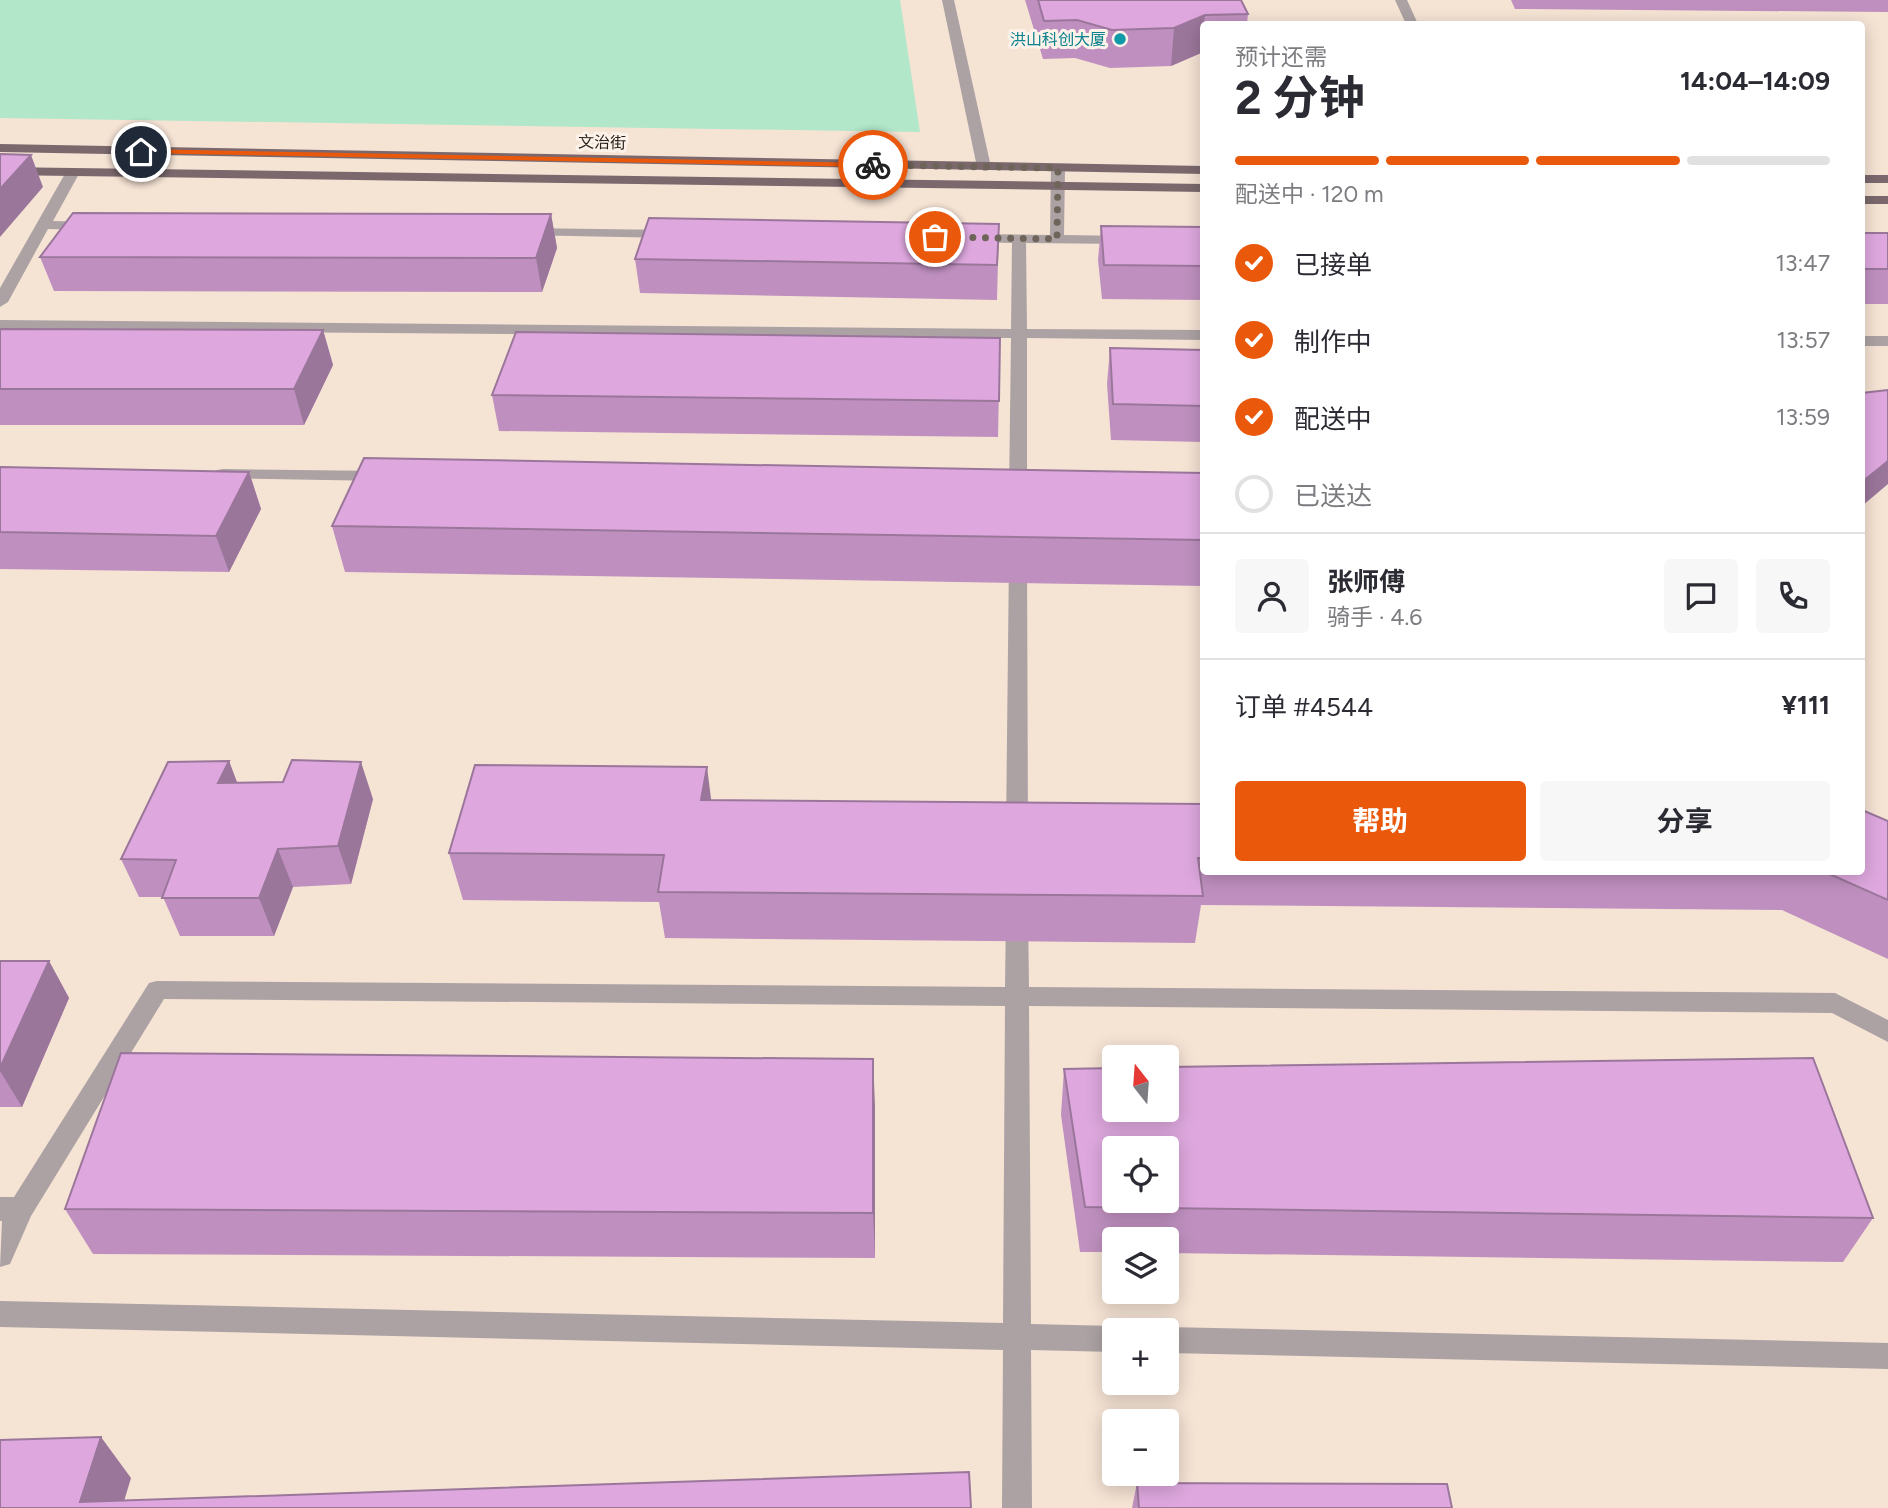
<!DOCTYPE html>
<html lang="zh">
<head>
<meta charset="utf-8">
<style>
  :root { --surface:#fff; --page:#f7f7f7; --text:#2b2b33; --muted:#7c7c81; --line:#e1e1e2; --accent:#ea580c }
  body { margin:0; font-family:Figtree,"Noto Sans SC",sans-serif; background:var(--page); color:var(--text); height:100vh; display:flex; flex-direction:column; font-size:26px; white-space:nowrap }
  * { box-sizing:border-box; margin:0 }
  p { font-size:23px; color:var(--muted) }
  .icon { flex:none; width:38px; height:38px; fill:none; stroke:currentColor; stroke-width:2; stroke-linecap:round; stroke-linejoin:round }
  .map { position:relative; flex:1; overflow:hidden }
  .side { position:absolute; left:1200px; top:21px; width:665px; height:854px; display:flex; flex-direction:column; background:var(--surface); border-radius:7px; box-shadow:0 4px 18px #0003 }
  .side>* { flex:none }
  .needle { width:46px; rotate:343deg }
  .buttons { position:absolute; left:1102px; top:1045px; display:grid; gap:14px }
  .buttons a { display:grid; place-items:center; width:77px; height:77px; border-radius:7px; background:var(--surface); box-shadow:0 4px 18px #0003; font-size:35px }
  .pin { position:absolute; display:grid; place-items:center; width:60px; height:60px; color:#fff; margin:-30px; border:4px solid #fff; border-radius:50%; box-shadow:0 2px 7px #0007 }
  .courier { position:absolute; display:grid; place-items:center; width:70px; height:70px; margin:-35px; border:5px solid #ea580c; border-radius:50%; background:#fff; color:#222; box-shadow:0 2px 9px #0007 }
  .headline em { font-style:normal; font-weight:700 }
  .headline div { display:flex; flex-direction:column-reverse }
  .headline { display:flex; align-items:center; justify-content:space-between; height:119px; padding:0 35px }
  h1 { font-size:46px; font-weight:700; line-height:52px }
  .bar { display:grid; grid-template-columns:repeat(4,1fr); gap:10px 7px; align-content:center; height:84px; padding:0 35px }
  .bar i { height:9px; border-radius:5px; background:var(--line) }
  .bar .current { background:var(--accent) }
  .bar p { grid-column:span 4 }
  .line { display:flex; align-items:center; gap:18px; padding:0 35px; border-top:2px solid var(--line) }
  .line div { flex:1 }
  .round { display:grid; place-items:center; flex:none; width:74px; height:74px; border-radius:7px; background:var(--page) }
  ol { padding:0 35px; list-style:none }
  li { display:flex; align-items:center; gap:21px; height:77px }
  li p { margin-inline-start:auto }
  li .icon { padding:7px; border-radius:50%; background:var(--accent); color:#fff; stroke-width:4 }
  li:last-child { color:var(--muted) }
  li i { width:38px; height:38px; border:4px solid var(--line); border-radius:50% }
  .action { display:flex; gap:14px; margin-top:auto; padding:14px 35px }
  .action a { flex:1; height:80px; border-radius:7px; background:var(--accent); color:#fff; font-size:28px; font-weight:700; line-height:80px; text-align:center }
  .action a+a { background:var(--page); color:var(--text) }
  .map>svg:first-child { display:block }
  .green { fill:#b2e7ca }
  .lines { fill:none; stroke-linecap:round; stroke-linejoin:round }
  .minor { fill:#aca2a4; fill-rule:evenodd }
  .major { fill:#7a686d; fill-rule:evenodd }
  .wall { fill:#bf90bf }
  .shaded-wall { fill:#9b769b }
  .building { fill:#dea8de; stroke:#9b769b; stroke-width:2; fill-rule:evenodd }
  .route { fill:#ea580c }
  .done { stroke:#6e645a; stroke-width:7; stroke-dasharray:0 12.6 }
  .culture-dot { fill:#0f9aa8; stroke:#fdf2e9; stroke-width:2.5 }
  .labels { text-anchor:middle; stroke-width:6; stroke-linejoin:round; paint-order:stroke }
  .far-culture-label { font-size:16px; fill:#0d838f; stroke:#fdf2e9; text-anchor:end }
  .far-street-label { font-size:16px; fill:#251f19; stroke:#fdf2e9 }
</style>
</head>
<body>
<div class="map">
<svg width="1888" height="1508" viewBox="0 0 1888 1508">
  <rect width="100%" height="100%" fill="#f5e3d4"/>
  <path class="green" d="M0,0H900L920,132L0,118Z"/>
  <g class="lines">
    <path class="minor" d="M942,0H954L991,167L989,170L984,171L977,167Z
      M1395,0H1407L1418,24H1406Z
      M1058,164L1065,168L1064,235L1126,236L1133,240L1126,244L1026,243L1027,329L1204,330V340L1027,338V495L1018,500L1009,495L1011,338L0,330V320L1011,329L1012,243L969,242L962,238L969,234L1050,235L1051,168Z
      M73,168L80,172L53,221L90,222L97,226L90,230L48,229L8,302L0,307V288L66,172Z
      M525,228L671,230L678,234L671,238L520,235L518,232Z
      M1862,336H1888V346H1862Z
      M223,469L383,471L392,476L383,481L217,478L214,474L217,470Z
      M1018,550L1027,556L1028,831L1025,837L1017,839L1009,837L1006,831L1009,556Z
      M1017,904L1025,907L1028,913L1029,987L1835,993L1888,1020V1042L1832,1013L1029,1006L1031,1324L1115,1326L1125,1330H1115V1352L1031,1350L1032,1508H1002L1003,1350L0,1327V1301L1003,1323L1005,1006L164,999L31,1216L10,1264L0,1267L2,1221H0V1197H14L149,983L157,981L1005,987L1006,913L1009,907Z
      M1167,1327L1888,1343V1369L1167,1353V1330H1159Z"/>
    <path class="major" d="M0,144L1204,166V174L0,152Z
      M0,167L1204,184V192L0,175Z
      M1862,175H1888V183H1862Z
      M1862,196H1888V204H1862Z"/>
  </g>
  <path class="wall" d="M1025,0H1241L1248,14L1247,24H1204V53H1201L1171,66L1110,68L1075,58L1043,59Z
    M1511,0H1888V12L1515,9Z
    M551,214L557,248L542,292L54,291L40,257Z
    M999,224L997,300L640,293L635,259Z
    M1101,226L1204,227V300L1102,299L1098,260Z
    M1862,233H1888V304H1862Z
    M0,329L323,330L333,365L304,425H0Z
    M1000,338L998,437L499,431L492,395Z
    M1110,348L1204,350V442L1111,440L1107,384Z
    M0,467L249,472L261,509L229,572L0,569Z
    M1204,473V586L345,572L332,526Z
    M229,761L237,783L373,799L351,884L293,887L274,936H180L163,897H139L121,859Z
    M711,800L1204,804V872H1862L1888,821V959L1782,910L1201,905L1195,943L665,938L659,902L463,900L449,853Z
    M0,961H49L69,998L22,1107H0Z
    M1064,1069L1873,1218L1843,1262L1167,1253V1239H1115V1252H1080L1061,1115Z
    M875,1105V1258L93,1254L65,1209Z
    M1137,1483L1452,1508H1132Z"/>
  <path class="shaded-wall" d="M1205,15L1201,53L1171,66L1174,28Z
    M31,155L43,187L0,237V189Z
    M551,214L557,248L542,292L536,258Z
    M323,330L333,365L304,425L294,389Z
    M1888,461V484L1862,506V482Z
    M249,472L261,509L229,572L216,536Z
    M229,761L243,798L218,783Z
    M361,762L373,799L351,884L338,846Z
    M707,767L713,814L701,800Z
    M278,849L293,887L274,936L259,898Z
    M49,961L69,998L22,1107L0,1071V1068Z
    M873,1059L875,1105V1258L873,1213Z
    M101,1437L131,1478L122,1508L80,1502Z"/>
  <path class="building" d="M1038,0H1241L1248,14L1205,15L1174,28L1112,30L1077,20L1044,21Z
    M0,154L31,155L0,189Z
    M73,213L551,214L536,258L40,257Z
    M649,218L999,224L997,265L635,259Z
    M1101,226L1204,227V266L1104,265Z
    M1862,233H1888V269H1862Z
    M0,329L323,330L294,389H0Z
    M516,332L1000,338L999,401L492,395Z
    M1110,348L1204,350V406L1113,404Z
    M1888,390V461L1862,482V393Z
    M364,458L1204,473V540L332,526Z
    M0,467L249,472L216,536L0,532Z
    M292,760L361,762L338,846L278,849L259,898H162L176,860L121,859L168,762L229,761L218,783L283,782Z
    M475,765L707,767L701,800L1204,804V858H1198L1203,896L658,892L664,855L449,853Z
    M1862,810L1888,821V900L1825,872H1862Z
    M0,961H49L0,1068Z
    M121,1053L873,1059V1213L65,1209Z
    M1813,1058L1873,1218L1085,1207L1064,1069L1115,1068V1110H1167V1067ZM1115,1148H1167V1200H1115Z
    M101,1437L80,1502L969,1472L971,1508H0V1440Z
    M1137,1483L1447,1484L1452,1508H1139Z"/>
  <path class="route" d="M141,149L873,163L876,165L873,167L138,153Z"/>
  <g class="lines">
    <path class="done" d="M873,165L1058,168L1057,239L935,237"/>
  </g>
  <circle class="culture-dot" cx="1120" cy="39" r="7"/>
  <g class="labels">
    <g class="far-culture-label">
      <text x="1106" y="45">洪山科创大厦</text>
    </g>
    <g class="far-street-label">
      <text transform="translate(602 142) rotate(1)" y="6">文治街</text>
    </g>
  </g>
</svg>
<div class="buttons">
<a><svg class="needle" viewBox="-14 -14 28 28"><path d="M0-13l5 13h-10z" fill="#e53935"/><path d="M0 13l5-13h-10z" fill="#7c7c81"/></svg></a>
<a><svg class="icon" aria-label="locate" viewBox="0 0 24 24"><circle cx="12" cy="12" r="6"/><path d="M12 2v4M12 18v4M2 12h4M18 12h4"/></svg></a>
<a><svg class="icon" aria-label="layers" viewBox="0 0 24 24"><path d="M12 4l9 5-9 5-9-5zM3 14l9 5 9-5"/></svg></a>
<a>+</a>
<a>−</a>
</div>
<div class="pin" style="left:935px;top:237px;background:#ea580c"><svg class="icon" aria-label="bag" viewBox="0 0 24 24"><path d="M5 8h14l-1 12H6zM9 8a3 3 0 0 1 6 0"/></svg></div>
<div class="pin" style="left:141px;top:152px;background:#1f2937"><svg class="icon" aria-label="home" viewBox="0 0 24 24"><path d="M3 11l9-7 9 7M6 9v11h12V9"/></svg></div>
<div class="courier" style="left:873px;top:165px"><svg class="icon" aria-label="bike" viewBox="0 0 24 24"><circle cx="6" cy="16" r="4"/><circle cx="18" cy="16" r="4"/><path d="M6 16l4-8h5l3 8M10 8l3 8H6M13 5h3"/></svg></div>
<section class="side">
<div class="headline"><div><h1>2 分钟</h1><p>预计还需</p></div><em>14:04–14:09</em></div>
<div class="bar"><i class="current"></i><i class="current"></i><i class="current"></i><i></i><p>配送中 · 120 m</p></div>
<ol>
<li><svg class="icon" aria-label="check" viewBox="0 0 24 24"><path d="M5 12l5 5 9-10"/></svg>已接单<p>13:47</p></li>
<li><svg class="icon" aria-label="check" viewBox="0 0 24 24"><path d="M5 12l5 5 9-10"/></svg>制作中<p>13:57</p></li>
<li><svg class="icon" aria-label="check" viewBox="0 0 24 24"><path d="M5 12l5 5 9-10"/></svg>配送中<p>13:59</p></li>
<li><i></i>已送达</li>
</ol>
<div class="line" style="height:126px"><a class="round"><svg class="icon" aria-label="person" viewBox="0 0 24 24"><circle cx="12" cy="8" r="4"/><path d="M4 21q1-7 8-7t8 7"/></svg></a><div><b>张师傅</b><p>骑手 · 4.6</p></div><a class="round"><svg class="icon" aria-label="chat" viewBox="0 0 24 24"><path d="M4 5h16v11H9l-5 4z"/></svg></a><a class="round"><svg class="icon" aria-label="phone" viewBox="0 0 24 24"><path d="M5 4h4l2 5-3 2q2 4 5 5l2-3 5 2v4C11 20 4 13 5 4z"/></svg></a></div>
<div class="line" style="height:91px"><div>订单 #4544</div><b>¥111</b></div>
<div class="action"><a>帮助</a><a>分享</a></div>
</section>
</div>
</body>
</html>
